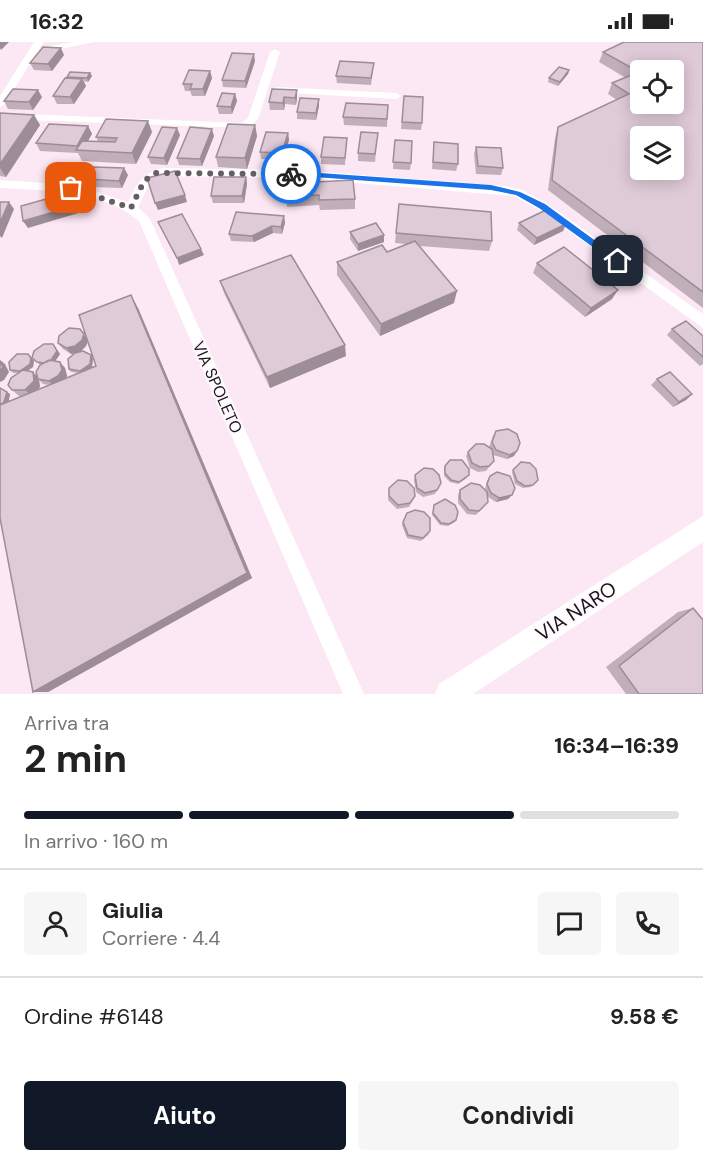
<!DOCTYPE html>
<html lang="it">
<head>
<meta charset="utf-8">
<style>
  :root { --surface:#fff; --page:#f6f6f6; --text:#222; --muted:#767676; --line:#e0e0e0; --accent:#111827 }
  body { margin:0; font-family:"DM Sans",sans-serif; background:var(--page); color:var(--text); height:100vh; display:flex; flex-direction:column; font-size:22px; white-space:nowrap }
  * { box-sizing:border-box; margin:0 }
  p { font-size:20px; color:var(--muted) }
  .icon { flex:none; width:33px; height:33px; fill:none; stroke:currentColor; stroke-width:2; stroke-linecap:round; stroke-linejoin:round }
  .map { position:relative; height:652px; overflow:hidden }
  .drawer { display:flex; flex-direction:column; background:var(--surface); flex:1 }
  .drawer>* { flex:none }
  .controls { position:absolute; left:630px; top:18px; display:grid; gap:12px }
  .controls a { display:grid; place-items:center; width:54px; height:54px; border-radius:6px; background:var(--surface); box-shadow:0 3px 15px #0003; font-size:30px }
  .pin { position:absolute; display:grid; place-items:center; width:51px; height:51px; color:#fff; margin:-26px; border-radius:12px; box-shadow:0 3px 9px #0006 }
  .courier { position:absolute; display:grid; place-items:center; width:60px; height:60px; margin:-30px; border:4px solid #1a73e8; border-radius:50%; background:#fff; color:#222; box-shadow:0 2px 8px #0007 }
  .head em { font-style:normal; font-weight:700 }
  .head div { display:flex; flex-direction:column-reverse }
  .head { display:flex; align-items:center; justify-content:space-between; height:102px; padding:0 24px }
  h1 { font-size:39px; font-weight:700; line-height:45px }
  .bar { display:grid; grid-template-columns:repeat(4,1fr); gap:9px 6px; align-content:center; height:72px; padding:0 24px }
  .bar i { height:8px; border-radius:4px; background:var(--line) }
  .bar .current { background:var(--accent) }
  .bar p { grid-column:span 4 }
  .line { display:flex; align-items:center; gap:15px; padding:0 24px; border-top:2px solid var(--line) }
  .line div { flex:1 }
  .round { display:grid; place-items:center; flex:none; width:63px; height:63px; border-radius:6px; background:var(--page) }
  .primary-button { display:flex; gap:12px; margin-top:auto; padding:12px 24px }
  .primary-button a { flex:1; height:69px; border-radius:6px; background:var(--accent); color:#fff; font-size:24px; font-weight:700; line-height:69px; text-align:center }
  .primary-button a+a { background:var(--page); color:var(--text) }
  .status { display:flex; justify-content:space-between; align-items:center; height:42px; padding:0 30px; background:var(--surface); direction:ltr }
  .status svg { height:16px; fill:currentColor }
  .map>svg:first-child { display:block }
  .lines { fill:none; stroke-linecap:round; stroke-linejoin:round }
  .minor { fill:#fff; fill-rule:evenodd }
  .tertiary { fill:#fff; fill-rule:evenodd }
  .wall { fill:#c0aeb9; fill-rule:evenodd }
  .shaded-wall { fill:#9c8d96 }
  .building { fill:#dfcad7; stroke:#9c8d96; stroke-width:1.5; fill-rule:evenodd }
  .route { fill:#1a73e8 }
  .done { stroke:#695d65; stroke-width:6; stroke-dasharray:0 10.8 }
  .labels { text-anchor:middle; stroke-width:4.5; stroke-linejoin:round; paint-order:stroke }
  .street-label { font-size:16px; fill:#1a1318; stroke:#fef9fc }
  .near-street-label { font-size:20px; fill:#1a1318; stroke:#fef9fc }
</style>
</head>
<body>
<div class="status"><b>16:32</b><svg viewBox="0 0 49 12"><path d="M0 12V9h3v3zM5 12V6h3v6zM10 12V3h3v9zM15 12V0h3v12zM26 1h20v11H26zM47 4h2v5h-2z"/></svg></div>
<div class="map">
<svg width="703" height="652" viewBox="0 0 703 652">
  <rect width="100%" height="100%" fill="#fce7f4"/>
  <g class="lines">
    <path class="minor" d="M34,0H44L40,6L73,0H94L36,12L5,62L0,65V54Z
      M275,7L280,10L258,77L248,86L0,77V71L242,81L248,76L270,10Z
      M277,45L396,51L401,54L396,57L273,50L272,48Z
      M162,126L296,128L506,144L522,148L546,161L703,272V286L538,167L514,154L296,136L162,134L150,141L138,165L150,177L364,652H343L139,179C101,147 47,149 0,146V138L76,143L128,160C136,143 143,131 162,126Z"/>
    <path class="tertiary" d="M703,474V500L473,652H435L439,642Z"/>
  </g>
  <path class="wall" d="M703,0V266L548,148L555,96L558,85L617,58L608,52L612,41L626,36L599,20L603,10Z
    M64,13L52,29L34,28L30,21Z
    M255,19L246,46L223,45L222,38Z
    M373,28L371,43L337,41L336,34Z
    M569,28L568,32L558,44L548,40L549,36Z
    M210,29L212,36L205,54H192L190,49H185L183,42Z
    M90,31L92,34L88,40L84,39L86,44L74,62H57L53,54Z
    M297,48V56L296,63L285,62L284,68H270L269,60Z
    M235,52L237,59L232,72H219L217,64Z
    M404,54L422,81L421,88L401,87Z
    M42,55L33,68L8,67L4,59Z
    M319,57V64L316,78L297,77V70Z
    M388,63L387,85L344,83L343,75Z
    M0,71L34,73L40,83L6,135L0,134Z
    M255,83L257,94L247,127L218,125L216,115Z
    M88,84L92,92L88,99H98L96,95L152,90L136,122L82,119L78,111L40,109L36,101Z
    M288,91L289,98L283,118L261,117L260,110Z
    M180,93L167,123L151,122L148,115Z
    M214,94L202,124L179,123L177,116Z
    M347,96L345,123L321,122V115Z
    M395,98L411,121L410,128L393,127Z
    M377,99L375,120L358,119V111Z
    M434,100L458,122L456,129L432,127Z
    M476,105L503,126L501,133L476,132L474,112Z
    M128,133L122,146L91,145L87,137Z
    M246,135L247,142L244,161H213L211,154Z
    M316,140L355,157V167L320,168L319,163L287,165L286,155Z
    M399,162L492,199L489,209L419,204L454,261L380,294L337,233V220L387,210L406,202L395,201Z
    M284,174L285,181L282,192L273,191L254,200L231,199L229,192Z
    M519,181L566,182L563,189L534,203L517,188Z
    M350,190L384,193V200L358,209L350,197Z
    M537,221L612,257L585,275L533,231Z
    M220,239L346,314L270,346L224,251Z
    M138,266L252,536L48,650H33L0,346L10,352L8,360L24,354H19L12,348L18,331H13L10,328L31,315L34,319L33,325L27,329L37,334L40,323L32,316L53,302L60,312L55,319L65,326L67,334L65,337L79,331L71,330L69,327L91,313L93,316L92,325L89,327L96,324L88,300L86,304L80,310L71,312L63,307L58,301L86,294ZM39,338L43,342L49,343L36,349L40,345Z
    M672,287L703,294V322L700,324L667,293Z
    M657,337L692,352L686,358L673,365L651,343Z
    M496,389L514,414L507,417L493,413L492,411L494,419L486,429L478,430L470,426L466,414L468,410L490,406L489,405L493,394Z
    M445,424L467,436L458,442L450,440L444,434V426Z
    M513,428L538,438L531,445L523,446L515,442L512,430Z
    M415,433L441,441L435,452L423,455L416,450L414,438Z
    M490,434L512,453L508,457L496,460L488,455L487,452L488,460L476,473L467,472L458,461V453L460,448L486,449L485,447L487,439Z
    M389,446L415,454L409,465L397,467L388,458Z
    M434,463L456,478L455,480L448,484L440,483L432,473Z
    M403,480L430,489L428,493L421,499L407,496L402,483Z
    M693,566L703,652H626L606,625L678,570Z"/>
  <path class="shaded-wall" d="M0,0H9L1,8L0,6Z
    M61,6L64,13L52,29L48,22Z
    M254,12L255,19L246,46L245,39Z
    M569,28L568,32L558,44L560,40Z
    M210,29L212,36L205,54L203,47Z
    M90,31L92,34L88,40L87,36Z
    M82,37L86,44L74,62L70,55Z
    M38,48L42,55L33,68L29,60Z
    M297,48V56L296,63L295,56Z
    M235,52L237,59L232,72L231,65Z
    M284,55L285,62L284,68L283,61Z
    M319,57V64L316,78V71Z
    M34,73L40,83L6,135L0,126V122Z
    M148,79L152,90L136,122L132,111Z
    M255,83L257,94L247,127L245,116Z
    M88,84L92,92L82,109L79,108L77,104Z
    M177,86L180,93L167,123L164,116Z
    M212,87L214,94L202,124L200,117Z
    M288,91L289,98L283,118L282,111Z
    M124,126L128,133L122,146L119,139Z
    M246,135L247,142L244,161L242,154Z
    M75,149L79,156L82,170L28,186L23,179Z
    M185,153L187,160L158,168L155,161Z
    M9,160L14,167L2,196L0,194V181Z
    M284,174L285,181L282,192L281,185Z
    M566,182L563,189L534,203L537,196Z
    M272,184L273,191L254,200L252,194Z
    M384,193V200L358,209V202Z
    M201,207L204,213L179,223L177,216Z
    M618,248L612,257L585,275L591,266Z
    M457,249L454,261L380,294L381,282Z
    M131,253L138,266L252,536L48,650H33Z
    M80,287L88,298L86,304L80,310L71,312L66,306Z
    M53,302L60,312L54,321L47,324Z
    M345,303L346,314L270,346L267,335Z
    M91,313L93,316L92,325L82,332L80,329Z
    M31,316L34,319L33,325L23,332L20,329Z
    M0,318L5,322L9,330L4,338L0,340Z
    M60,320L65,326L67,334L63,340L55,345L49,339Z
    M33,330L39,336L38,337L39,338L40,345L31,353L25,348Z
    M7,350L10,352L8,363H0Z
    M692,352L686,358L673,365L679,360Z
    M517,409L514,414L507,417L510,413Z
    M512,453L508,457L496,460L499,456Z"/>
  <path class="building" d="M624,0H703V250L552,138L558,85L629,52L612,41L639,30L603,10ZM640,28H674V62H640ZM640,94H674V128H640Z
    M43,5L61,6L48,22L30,21Z
    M232,11L254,12L245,39L222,38Z
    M340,19L374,21L371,36L336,34Z
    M559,25L569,28L560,40L549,36Z
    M189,28L210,29L203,47H190L192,42H183Z
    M70,30L90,31L87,36L67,35Z
    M65,36L82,37L70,55L53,54Z
    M13,47L38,48L29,60L4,59Z
    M272,47L297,48L295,56L284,55L283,61L269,60Z
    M222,51L235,52L231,65L217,64Z
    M404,54L423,55L422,81L402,80Z
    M300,56L319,57L316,71L297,70Z
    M346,61L388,63L387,77L343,75Z
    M0,71L34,73L0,122Z
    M106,77L148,79L132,111L76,108L82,99L115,100L117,96L96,95Z
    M49,82L88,84L77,104L36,101Z
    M228,82L255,83L245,116L216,115Z
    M162,85L177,86L164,116L148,115Z
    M190,85L212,87L200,117L177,116Z
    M266,90L288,91L282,111L260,110Z
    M361,90L378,91L375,112L358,111Z
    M324,95L347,96L345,116L321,115Z
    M395,98L412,99L411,121L393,120Z
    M434,100L458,102V122L433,120Z
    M476,105L501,106L503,126L478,124Z
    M93,125L124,126L119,139L87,137Z
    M175,129L185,153L155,161L147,136Z
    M315,133L316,140L353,138L355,157L319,158V153L286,155V134Z
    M214,135H246L242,154H211Z
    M75,149L78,163L23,179L21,164Z
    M0,160H9L0,181Z
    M399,162L491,170L492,199L396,191Z
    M548,167L566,182L537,196L519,181Z
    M236,170L284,174L281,185L272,184L252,194L229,192Z
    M182,172L201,207L177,216L158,180Z
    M376,181L384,193L358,202L350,190Z
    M415,199L457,249L381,282L337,220L382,203L387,210Z
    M564,205L618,248L591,266L537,221Z
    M291,213L345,303L267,335L220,239Z
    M131,253L247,531L33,650L0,476V363L96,324L79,273Z
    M686,279L703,294V315L672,287Z
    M69,286L80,287L84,292L82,298L75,304L66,306L58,301L59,294Z
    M44,302H53L57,309L51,318L44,321L37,320L32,316L34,309Z
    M83,309L91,313L90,322L80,329L69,327L68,317L75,311Z
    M17,312H28L31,316L30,322L20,329L10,328L9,320Z
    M49,318L60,320L62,328L58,334L49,339L38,337L36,330L40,323Z
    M0,320L3,325L0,329Z
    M23,328L33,330L34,339L25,348H12L8,343L11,336Z
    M670,330L692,352L679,360L657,337Z
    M0,346L7,350L4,360L0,363Z
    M508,387L517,392L520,401L517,409L510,413L496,408L492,400L496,389Z
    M476,402H484L492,407L494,419L489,424L480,425L472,421L468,410Z
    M450,418H462L469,427V433L459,440L451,438L445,431V424Z
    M521,420L530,421L536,427L538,438L533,443L525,444L517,439L513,428Z
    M424,426L433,427L439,433L441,441L437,448L425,451L417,446L415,433Z
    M497,430L510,434L515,446L512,453L499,456L491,451L487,442L490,434Z
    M398,438L407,439L414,446L415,454L410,461L398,463L389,454V446Z
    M471,441L480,443L487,450L488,460L479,469L469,468L460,457V448Z
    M445,457L455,463L458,470L456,478L449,482L441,481L433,471L434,463Z
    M415,468L424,470L430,476V489L423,496L408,493L403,480L407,471Z
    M693,566L703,578V652H639L619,624Z"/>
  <path class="route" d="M291,129L491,143L520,150L545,162L623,219L615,221L539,166L516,153L491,148L288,133L287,132Z"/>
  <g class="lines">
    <path class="done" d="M71,146L131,166L144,139L155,131L291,132"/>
  </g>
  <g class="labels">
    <g class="street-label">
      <text transform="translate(218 345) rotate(66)" y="6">VIA SPOLETO</text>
    </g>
    <g class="near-street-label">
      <text transform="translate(576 569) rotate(-33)" y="7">VIA NARO</text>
    </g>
  </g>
</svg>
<div class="controls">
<a><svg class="icon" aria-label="locate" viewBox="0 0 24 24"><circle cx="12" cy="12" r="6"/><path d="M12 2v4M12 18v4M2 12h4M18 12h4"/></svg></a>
<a><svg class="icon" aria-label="layers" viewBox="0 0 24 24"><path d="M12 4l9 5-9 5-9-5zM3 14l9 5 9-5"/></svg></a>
</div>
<div class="pin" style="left:71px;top:146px;background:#ea580c"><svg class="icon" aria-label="bag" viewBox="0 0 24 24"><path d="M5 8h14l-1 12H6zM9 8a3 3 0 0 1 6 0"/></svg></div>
<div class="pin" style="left:618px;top:219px;background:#1f2937"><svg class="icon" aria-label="home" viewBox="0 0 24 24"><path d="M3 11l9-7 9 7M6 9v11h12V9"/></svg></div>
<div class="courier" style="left:291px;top:132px"><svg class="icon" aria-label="bike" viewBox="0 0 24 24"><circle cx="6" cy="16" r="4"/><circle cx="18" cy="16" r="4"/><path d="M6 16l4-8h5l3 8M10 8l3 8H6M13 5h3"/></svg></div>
</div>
<section class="drawer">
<div class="head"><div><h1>2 min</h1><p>Arriva tra</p></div><em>16:34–16:39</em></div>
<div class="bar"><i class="current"></i><i class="current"></i><i class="current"></i><i></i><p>In arrivo · 160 m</p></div>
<div class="line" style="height:108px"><a class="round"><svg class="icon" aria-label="person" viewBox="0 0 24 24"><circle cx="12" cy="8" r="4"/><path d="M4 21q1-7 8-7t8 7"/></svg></a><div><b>Giulia</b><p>Corriere · 4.4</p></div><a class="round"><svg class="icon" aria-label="chat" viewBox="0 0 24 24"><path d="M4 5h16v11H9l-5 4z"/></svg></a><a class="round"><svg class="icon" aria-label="phone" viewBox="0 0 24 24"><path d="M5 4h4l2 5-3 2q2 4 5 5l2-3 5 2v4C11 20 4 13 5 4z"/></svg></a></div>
<div class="line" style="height:78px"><div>Ordine #6148</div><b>9.58 €</b></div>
<div class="primary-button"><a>Aiuto</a><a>Condividi</a></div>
</section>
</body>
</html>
